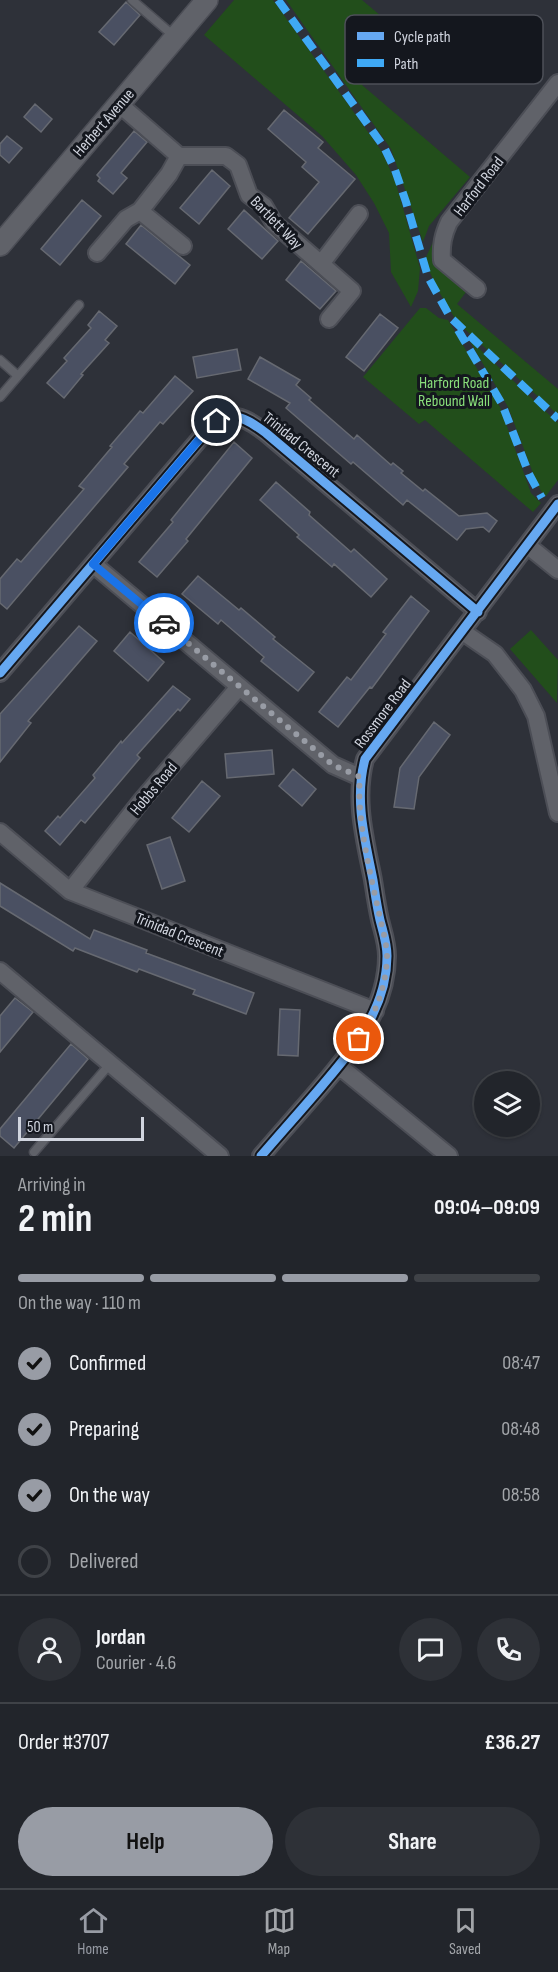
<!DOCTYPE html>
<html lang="en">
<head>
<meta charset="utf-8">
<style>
  :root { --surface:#22252b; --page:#2e3137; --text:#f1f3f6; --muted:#a2a5a9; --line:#3f4247; --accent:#989ca5 }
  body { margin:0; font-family:"Sofia Sans Condensed",sans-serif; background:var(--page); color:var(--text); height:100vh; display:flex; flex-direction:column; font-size:22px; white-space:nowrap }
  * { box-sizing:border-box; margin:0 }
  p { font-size:20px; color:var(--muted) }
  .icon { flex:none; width:33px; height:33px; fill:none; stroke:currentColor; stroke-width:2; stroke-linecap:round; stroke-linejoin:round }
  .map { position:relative; height:1156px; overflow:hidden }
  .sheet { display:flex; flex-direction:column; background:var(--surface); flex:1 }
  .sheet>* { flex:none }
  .controls { position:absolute; left:474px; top:1071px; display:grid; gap:12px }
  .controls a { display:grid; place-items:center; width:66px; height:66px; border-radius:50%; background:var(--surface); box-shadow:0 2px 4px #0004,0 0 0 2px var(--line); font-size:30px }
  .scale { position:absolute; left:18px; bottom:15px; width:126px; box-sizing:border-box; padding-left:6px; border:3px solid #d1d5df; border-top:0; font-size:16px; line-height:21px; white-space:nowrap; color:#d1d5df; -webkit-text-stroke:4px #14171e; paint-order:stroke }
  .pin { position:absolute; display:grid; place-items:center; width:51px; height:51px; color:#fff; margin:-26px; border:3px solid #fff; border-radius:50%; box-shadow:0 2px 6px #0007 }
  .courier { position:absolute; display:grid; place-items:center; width:60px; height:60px; margin:-30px; border:4px solid #1a73e8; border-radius:50%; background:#fff; color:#222; box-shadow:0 2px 8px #0007 }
  .overview em { font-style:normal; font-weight:700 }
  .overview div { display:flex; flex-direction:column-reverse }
  .overview { display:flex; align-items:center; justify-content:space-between; height:102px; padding:0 18px }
  h1 { font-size:39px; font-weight:700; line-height:45px }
  .bar { display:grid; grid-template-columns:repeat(4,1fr); gap:9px 6px; align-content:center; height:72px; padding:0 18px }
  .bar i { height:8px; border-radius:4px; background:var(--line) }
  .bar .selected { background:var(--accent) }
  .bar p { grid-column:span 4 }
  .line { display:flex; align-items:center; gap:15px; padding:0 18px; border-top:2px solid var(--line) }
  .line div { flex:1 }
  .round { display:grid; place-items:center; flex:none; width:63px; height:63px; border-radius:32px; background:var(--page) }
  ol { padding:0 18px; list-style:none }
  li { display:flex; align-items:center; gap:18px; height:66px }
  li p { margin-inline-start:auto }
  li .icon { padding:6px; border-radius:50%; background:var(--accent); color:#111; stroke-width:4 }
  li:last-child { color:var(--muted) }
  li i { width:33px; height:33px; border:3px solid var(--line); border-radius:50% }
  .button { display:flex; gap:12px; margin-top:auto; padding:12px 18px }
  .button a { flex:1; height:69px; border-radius:36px; background:var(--accent); color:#111; font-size:24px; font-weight:700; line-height:69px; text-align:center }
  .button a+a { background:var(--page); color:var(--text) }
  .menu { display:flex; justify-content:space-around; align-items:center; height:84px; border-top:2px solid var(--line); background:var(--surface); font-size:16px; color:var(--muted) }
  .menu a { display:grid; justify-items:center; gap:3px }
  .menu .selected { color:var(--accent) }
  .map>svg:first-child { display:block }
  .green { fill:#224e1b }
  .building { fill:#4a5062; stroke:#666971; stroke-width:1.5 }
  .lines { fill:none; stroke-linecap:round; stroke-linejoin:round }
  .service-casing { stroke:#4c4e56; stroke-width:11 }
  .minor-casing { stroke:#4c4e56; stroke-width:20 }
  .tertiary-casing { stroke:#4c4e56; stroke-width:24 }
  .service { stroke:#606269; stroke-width:8 }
  .minor { stroke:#606269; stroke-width:16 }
  .tertiary { stroke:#606269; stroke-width:21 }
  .quiet { stroke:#3fa9f5; stroke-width:8; stroke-dasharray:15 8; stroke-linecap:butt }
  .cycleway-casing { stroke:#14171e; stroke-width:13 }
  .cycleway { stroke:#66a8f1; stroke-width:9 }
  .done { stroke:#989ca5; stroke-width:6; stroke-dasharray:0 10.8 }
  .route { stroke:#1a73e8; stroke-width:8 }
  .labels { text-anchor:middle; stroke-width:6; stroke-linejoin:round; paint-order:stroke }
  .street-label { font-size:16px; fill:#d1d5df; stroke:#14171e }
  .park-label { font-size:16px; fill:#8ae07b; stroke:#14171e }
  .key { fill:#14171e; stroke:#4d5058; stroke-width:1.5 }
  .key-label { font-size:16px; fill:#d1d5df }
</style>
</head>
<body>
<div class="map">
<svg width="558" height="1156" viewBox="0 0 558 1156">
  <rect width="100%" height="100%" fill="#2e3139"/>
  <path class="green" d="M234,0H273L381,150L395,180L420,268L418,291L411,307L391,272L389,233L374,203L356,175L322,136L204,35Z
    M286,0H362L406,37L362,85L470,177L429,226L423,242L391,149Z
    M434,240V248L469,288L457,304L558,389V415L457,322L438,290L427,266L426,257Z
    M420,308H426L439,318L448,320L500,407L531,493L541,503L533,512L425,420L419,424L363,377Z
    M468,338L558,423V480L546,496L541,491L536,481L508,407Z
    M531,630L558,660L557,703L510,649Z"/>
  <path class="building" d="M126,2L140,15L114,45L99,32Z
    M35,104L52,119L41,132L24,117Z
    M284,110L323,142L318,148L355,179L308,234L289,218L319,182L302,167L306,162L268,129Z
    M134,131L147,142L121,173L127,178L113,194L98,181L100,178L97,175Z
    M7,136L22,148L9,163L0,155V144Z
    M212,170L230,186L199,224L180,208Z
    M82,200L101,216L60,265L41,249Z
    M244,210L278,241L262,259L228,229Z
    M141,225L190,265L175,284L126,244Z
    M301,261L336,291L320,309L286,280Z
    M99,311L117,326L105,340L109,343L81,374L83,375L64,398L47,383L67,361L64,358L91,328L88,325Z
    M380,314L398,328L364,371L346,357Z
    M237,349L241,370L197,378L193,357Z
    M260,357L300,380L296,385L311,398L309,400L354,439L357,435L391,465L393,463L403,471L401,473L423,491L425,489L459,516L487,513L497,521L489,532L483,527L466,529L457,540L407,500L403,505L353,462L351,464L286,408L290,403L248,379Z
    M175,376L193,391L163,424L160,422L124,464L128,467L7,609L0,603V579L17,559L21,562L84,489L79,486L112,447L110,446L140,411L143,413Z
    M234,442L252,458L186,539L188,541L157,577L139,562L173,522L171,520Z
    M276,482L310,512L309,515L351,552L354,549L387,579L371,597L334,564L332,567L297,537L299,535L260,500Z
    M198,576L239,610L241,608L275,637L273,639L314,672L298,691L261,661L264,657L221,620L218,624L182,594Z
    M411,596L429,611L372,688L370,687L338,727L319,712L347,677L351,680L386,634L383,632Z
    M79,626L97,641L28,721L31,723L0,762V714Z
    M130,632L164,662L148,681L114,651Z
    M173,686L190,699L180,711L178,709L137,755L140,758L85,823L81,820L60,845L45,831L58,816L60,818L95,778L93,775L121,741L122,743Z
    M434,722L450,735L419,777L414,809L394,807L400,768Z
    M272,750L274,774L227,778L225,754Z
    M293,769L316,789L302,806L279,786Z
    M202,781L220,796L189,832L172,818Z
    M170,837L185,881L162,889L147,845Z
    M0,883L90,939L94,930L147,950L146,953L254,993L246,1014L193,994L195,990L139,969L137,972L75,948L73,951L0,906Z
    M15,998L33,1012L0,1052V1016Z
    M280,1009L300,1010L298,1056L278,1055Z
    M71,1044L88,1059L14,1148L0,1136V1129Z"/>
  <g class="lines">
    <defs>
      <path id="service" d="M132,0L175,37
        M0,360L18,376
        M0,397L79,305
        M34,1152L110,1064"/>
      <path id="minor" d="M179,156H226L238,165L249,195L264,206L274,223L352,291L329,319
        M140,211L183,246
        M97,253L126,219L140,211L169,174L179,156L119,104
        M321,264L359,214
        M477,289L442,260C441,245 443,235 449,222L558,83
        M527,545L558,570
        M93,564L333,765L360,777
        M463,632L495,654L523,690L536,716L558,813
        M0,673L203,435C228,410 238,412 266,433L478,612
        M0,832L70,891L375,1011
        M70,891L142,800L239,687
        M0,971L220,1156
        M339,1066L449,1156
        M261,1156C279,1135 297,1115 315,1094C349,1054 387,1012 387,956C387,943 383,932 380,920C377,907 375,893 373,880C365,839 354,800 365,759L558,504"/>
      <path id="tertiary" d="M0,245L207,0"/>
    </defs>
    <use href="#service" class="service-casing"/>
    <use href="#minor" class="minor-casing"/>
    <use href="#tertiary" class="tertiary-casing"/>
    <use href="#service" class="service"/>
    <use href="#minor" class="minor"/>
    <use href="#tertiary" class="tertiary"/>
    <path class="quiet" d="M278,0L384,147L395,170L406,202L428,277L450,317L558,419
      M458,330L502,404L529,474L542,498"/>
    <defs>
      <path id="cycleway" d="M0,673L203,435C228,410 238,412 266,433L478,612
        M261,1156C279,1135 297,1115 315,1094C349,1054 387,1012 387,956C387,943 383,932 380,920C377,907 375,893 373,880C365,839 354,800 365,759L558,504"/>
    </defs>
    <use href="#cycleway" class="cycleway-casing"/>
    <use href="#cycleway" class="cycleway"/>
  </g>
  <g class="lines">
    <path class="done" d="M164,623L333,765L360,777C356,818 371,876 380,918C383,931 387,944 387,958C386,987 375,1015 359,1039"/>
    <path class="route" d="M164,623L93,564L203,435L217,421"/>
  </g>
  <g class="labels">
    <g class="street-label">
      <text transform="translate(103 122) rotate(-49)" y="6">Herbert Avenue</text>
      <text transform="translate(478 186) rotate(-52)" y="6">Harford Road</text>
      <text transform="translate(277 222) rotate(46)" y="6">Bartlett Way</text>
      <text transform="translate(302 444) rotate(39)" y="6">Trinidad Crescent</text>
      <text transform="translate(382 713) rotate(-53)" y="6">Rossmore Road</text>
      <text transform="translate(153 788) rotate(-50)" y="6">Hobbs Road</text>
      <text transform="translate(180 934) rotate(22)" y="6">Trinidad Crescent</text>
    </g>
    <g class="park-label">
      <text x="454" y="388">Harford Road<tspan x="454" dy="18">Rebound Wall</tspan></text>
    </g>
  </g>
  <rect x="345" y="15" width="198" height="69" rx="9" class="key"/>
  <rect x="357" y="32" width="27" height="8" fill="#66a8f1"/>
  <rect x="357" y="59" width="27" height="8" fill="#3fa9f5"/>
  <g class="key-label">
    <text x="394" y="42">Cycle path</text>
    <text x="394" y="69">Path</text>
  </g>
</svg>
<div class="controls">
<a><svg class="icon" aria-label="layers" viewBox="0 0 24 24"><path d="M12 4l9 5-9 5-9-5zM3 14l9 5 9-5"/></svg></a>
</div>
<div class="scale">50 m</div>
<div class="pin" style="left:359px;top:1039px;background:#ea580c"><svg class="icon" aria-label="bag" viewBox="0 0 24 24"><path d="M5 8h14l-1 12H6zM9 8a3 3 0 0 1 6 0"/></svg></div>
<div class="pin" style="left:217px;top:421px;background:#1f2937"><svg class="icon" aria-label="home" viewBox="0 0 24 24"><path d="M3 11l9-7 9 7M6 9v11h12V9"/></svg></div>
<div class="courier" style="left:164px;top:623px"><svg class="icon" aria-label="car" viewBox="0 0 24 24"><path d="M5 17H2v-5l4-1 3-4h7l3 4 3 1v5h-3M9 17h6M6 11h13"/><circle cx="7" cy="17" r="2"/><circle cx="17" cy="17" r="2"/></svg></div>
</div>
<section class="sheet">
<div class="overview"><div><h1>2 min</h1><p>Arriving in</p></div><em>09:04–09:09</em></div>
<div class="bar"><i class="selected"></i><i class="selected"></i><i class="selected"></i><i></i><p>On the way · 110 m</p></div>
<ol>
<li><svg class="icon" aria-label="check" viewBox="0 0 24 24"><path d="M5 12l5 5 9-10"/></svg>Confirmed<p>08:47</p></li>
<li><svg class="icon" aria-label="check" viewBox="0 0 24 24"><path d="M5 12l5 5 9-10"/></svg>Preparing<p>08:48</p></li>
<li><svg class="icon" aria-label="check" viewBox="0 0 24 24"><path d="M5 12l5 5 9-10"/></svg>On the way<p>08:58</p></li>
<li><i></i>Delivered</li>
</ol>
<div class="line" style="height:108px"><a class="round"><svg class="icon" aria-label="person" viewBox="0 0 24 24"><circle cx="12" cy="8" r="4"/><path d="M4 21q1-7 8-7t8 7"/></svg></a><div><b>Jordan</b><p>Courier · 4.6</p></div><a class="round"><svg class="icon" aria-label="chat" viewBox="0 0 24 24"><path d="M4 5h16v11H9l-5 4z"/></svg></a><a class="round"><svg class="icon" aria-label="phone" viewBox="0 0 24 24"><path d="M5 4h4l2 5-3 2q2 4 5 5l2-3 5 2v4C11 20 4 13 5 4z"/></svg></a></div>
<div class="line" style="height:78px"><div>Order #3707</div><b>£36.27</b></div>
<div class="button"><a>Help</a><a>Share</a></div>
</section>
<nav class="menu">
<a class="selected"><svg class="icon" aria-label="home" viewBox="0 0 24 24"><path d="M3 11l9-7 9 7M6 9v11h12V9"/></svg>Home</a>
<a><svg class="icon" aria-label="map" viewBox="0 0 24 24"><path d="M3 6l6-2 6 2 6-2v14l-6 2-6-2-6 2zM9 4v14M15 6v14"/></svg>Map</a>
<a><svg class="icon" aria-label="saved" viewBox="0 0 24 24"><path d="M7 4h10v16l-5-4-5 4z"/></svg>Saved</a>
</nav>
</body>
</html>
